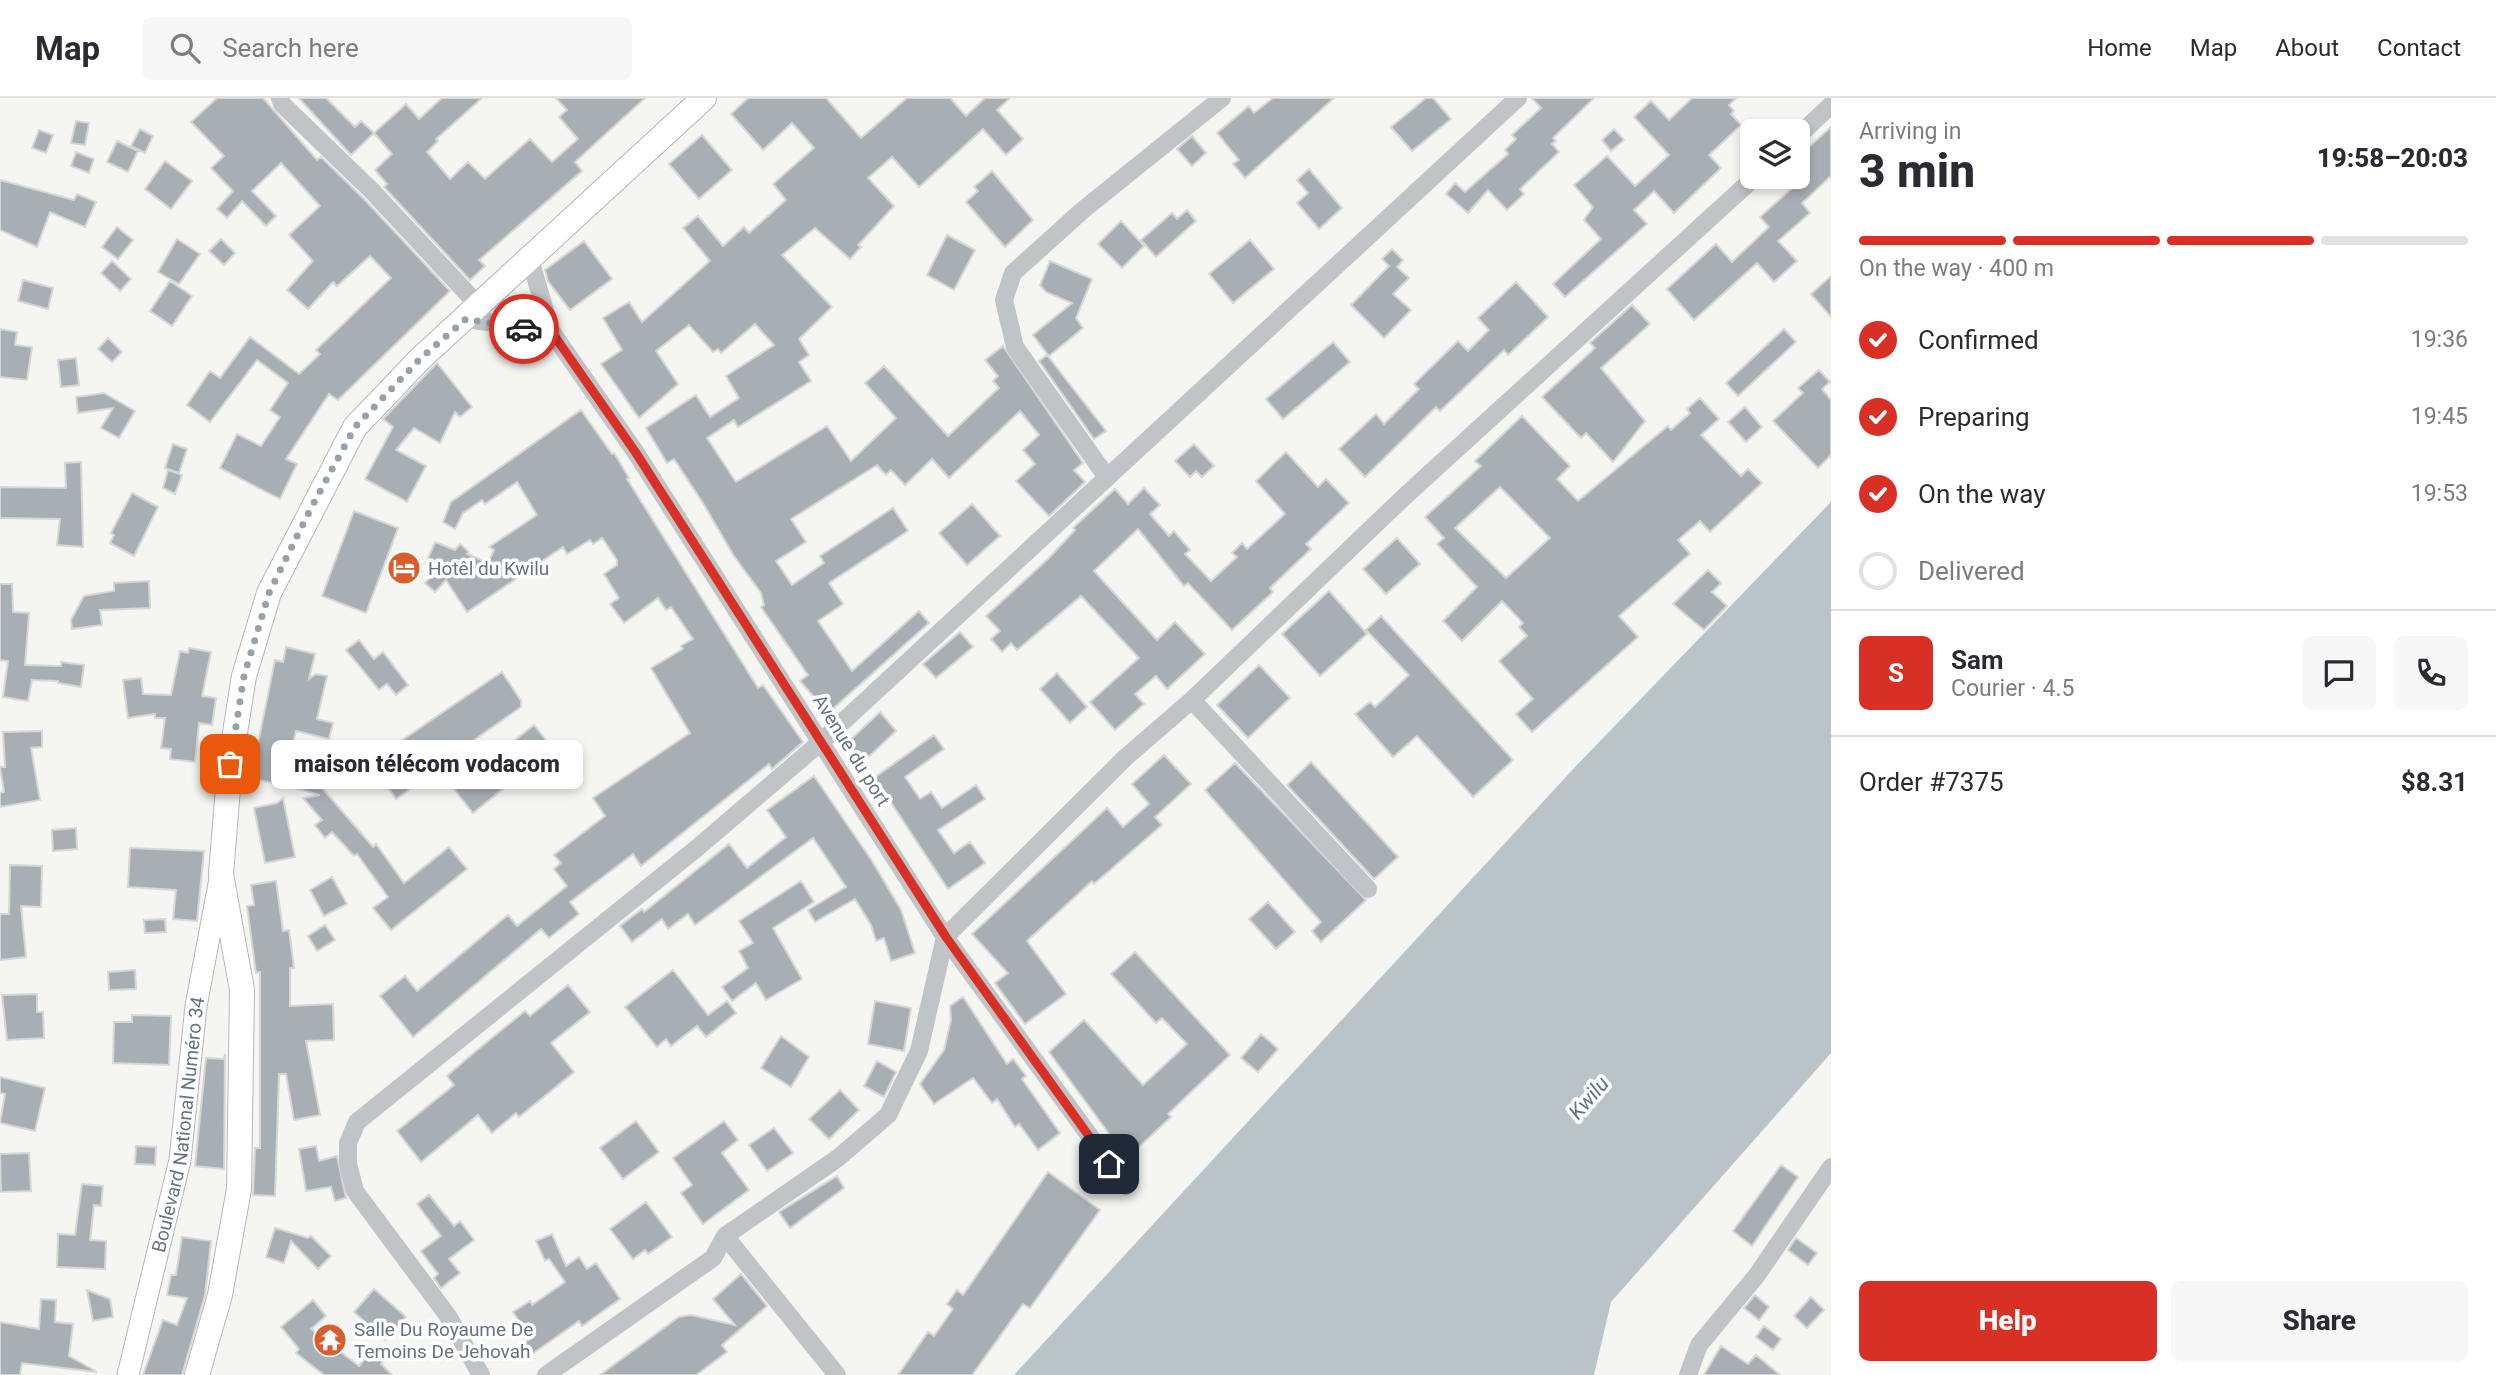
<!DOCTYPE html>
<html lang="en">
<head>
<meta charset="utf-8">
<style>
  :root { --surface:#fff; --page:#f7f7f7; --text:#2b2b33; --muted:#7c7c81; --line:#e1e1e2; --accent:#d93025 }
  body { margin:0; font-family:Roboto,sans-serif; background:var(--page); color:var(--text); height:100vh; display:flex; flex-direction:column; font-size:26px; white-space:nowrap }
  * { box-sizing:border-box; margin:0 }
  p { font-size:23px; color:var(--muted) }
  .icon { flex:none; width:38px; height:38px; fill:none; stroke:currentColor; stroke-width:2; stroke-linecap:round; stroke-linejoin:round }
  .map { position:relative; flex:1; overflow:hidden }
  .side { display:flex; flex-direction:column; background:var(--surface); width:665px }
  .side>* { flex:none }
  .tools { position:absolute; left:1740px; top:21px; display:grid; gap:14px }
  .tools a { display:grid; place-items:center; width:70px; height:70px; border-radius:10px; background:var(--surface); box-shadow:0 4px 10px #0003; font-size:35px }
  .pin { position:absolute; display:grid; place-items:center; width:60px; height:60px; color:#fff; margin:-30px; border-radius:14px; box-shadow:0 4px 10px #0006 }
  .courier { position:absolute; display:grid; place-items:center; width:70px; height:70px; margin:-35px; border:5px solid #d93025; border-radius:50%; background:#fff; color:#222; box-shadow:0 2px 9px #0007 }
  .bubble { position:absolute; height:49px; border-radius:10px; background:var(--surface); box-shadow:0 4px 10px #0003; font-size:23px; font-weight:800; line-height:49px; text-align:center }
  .head em { font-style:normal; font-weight:800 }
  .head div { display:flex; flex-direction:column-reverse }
  .head { display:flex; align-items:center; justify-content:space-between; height:119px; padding:0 28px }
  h1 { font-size:46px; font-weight:800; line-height:52px }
  .bar { display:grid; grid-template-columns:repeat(4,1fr); gap:10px 7px; align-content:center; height:84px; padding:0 28px }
  .bar i { height:9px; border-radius:5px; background:var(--line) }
  .bar .current { background:var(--accent) }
  .bar p { grid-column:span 4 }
  .line { display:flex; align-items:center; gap:18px; padding:0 28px; border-top:2px solid var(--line) }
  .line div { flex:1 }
  .round { display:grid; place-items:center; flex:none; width:74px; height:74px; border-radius:10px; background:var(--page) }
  ol { padding:0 28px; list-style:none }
  li { display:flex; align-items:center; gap:21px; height:77px }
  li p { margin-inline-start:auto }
  li .icon { padding:7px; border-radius:50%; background:var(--accent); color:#fff; stroke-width:4 }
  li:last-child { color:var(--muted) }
  li i { width:38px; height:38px; border:4px solid var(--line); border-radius:50% }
  .button { display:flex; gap:14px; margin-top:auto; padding:14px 28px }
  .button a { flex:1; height:80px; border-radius:10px; background:var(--accent); color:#fff; font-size:28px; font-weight:800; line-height:80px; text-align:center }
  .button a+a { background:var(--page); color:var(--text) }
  header { display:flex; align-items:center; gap:42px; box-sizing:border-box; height:98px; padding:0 35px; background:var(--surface); border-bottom:2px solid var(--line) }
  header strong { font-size:33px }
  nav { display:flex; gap:38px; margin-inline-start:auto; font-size:24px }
  .search { width:490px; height:63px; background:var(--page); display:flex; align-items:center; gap:18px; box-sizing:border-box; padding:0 24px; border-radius:10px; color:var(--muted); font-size:26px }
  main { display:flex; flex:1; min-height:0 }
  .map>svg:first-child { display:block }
  .water { fill:#bac4c8 }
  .building { fill:#a8afb4; stroke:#d6d6d4; stroke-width:2; fill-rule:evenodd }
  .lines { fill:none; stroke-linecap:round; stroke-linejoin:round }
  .major-casing { stroke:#b4b7bb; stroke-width:23 }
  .highway-casing { stroke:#b5b8bb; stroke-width:26 }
  .minor { stroke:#c0c4c7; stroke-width:18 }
  .major { stroke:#fff; stroke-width:21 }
  .highway { stroke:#fff; stroke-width:24 }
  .done { stroke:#98a1a9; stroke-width:7; stroke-dasharray:0 12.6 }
  .route { stroke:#d93025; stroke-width:9 }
  .labels { text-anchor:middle; stroke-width:7; stroke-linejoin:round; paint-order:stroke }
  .poi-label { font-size:19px; fill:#667481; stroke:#fff; text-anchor:start }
  .street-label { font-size:19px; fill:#667481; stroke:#fff }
  .water-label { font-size:21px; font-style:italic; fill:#62757e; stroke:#fff }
</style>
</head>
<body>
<header>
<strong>Map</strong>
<div class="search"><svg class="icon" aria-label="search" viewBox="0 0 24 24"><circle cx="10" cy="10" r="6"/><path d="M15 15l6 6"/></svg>Search here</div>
<nav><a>Home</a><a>Map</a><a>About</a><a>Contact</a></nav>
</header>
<main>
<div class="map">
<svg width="1831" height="1277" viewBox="0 0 1831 1277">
  <rect width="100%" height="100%" fill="#f5f5f2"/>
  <path class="water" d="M1831,404V955L1611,1204L1594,1277H1014L1576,668Z"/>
  <path class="building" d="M217,0H263L317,62L321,59L364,101L450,193L338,302L329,296L286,361L297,366L280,401L220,370L237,336L261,348L280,319L270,312L288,285L257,262L210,324L187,307L210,273L220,280L250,239L299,276L320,256L316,252L391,180L370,158L337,188L333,184L308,211L287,192L313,163L289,137L320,108L281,65L252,93L276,118L266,128L242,103L227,120L217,111L233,93L211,70L224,58L191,24Z
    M299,0H326L355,29L361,23L374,35L351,57Z
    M442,0H482L436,41L438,43L427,54L450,81L468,64L485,81L530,41L552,64L578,41L559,19L567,12L556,0H645L575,64L582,73L479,162L485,168L470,182L384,89L387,86L375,72L392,56L374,35L406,6L419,21Z
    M748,0H826L861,40L907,0H950L966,18L985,0H1010L997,12L1023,41L1006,57L983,31L919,89L892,59L868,80L894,108L858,147L861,149L850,161L815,130L782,157L832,209L799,241L809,257L799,264L811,283L738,329L734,322L707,340L736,384L827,328L851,363L896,320L865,285L884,268L948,338L999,290L993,283L998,278L985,262L1003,248L1083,365L1074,372L1085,384L1049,418L1016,383L1035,366L1023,352L1039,337L1020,313L949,380L932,361L905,387L891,372L886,377L877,367L791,421L806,444L776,463L792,487L824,465L820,458L893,410L908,433L829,485L843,506L818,523L852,573L919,513L929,525L828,615L800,583L808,577L761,509L764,507L761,495L734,458L703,405L674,361L667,365L646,330L696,297L710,319L739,300L726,278L774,247L755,226L721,255L718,251L713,254L689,227L656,253L678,286L639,320L601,266L622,252L603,220L629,204L642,224L710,163L683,130L698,118L723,148L744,129L749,135L786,102L773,86L814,50L792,25L763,52L731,16Z
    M1273,0H1334L1245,80L1233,66L1239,62L1217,35L1249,8L1254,15Z
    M1426,0H1433L1451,21L1412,53L1391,29Z
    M1532,0H1594L1553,40L1556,43L1552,46L1559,54L1520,91L1524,96L1507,112L1488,92L1468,115L1446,96L1455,85L1465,94L1508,56L1505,52L1516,41L1512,37L1541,10Z
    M1692,0H1736L1729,7L1734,13L1731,16L1741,27L1709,57L1721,70L1674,115L1654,93L1634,112L1647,126L1565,199L1553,186L1601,141L1584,122L1593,109L1574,87L1607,58L1635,88L1669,57L1634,19L1651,3L1669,22Z
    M76,23L89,25L85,47L71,45Z
    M1831,29V78L1802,105L1810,115L1778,143L1797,163L1774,184L1757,165L1694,222L1667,191L1716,146L1732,164L1769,129L1760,119L1799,84L1797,60Z
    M140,31L153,38L145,55L131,48Z
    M1614,31L1624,42L1611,53L1602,42Z
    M39,32L53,37L46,55L32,50Z
    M702,37L732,72L699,101L669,66Z
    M1192,38L1206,55L1192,68L1177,51Z
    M117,43L138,53L128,74L107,64Z
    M76,54L94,61L89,75L71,68Z
    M165,63L192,83L171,111L145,91Z
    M1309,71L1342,110L1319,131L1297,105L1308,95L1297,82Z
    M992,73L1033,122L1005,149L966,104L978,93L974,89Z
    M0,82L74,102L77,96L96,104L85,129L50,114L37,149L0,132Z
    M1187,112L1196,123L1156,159L1141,142L1172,115L1177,121Z
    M1121,123L1144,148L1122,170L1098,146Z
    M117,129L133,142L118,161L102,149Z
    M947,137L975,152L954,192L927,177Z
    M177,141L200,156L179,186L158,174Z
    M221,141L235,155L224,167L209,153Z
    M1250,142L1274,171L1233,205L1209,176Z
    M584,143L612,181L570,212L548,183L545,172Z
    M1392,151L1403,162L1397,169L1409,180L1393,196L1411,212L1384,240L1351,207L1389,168L1382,161Z
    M112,163L131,181L120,193L101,175Z
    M1050,163L1092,181L1076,220L1083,230L1049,258L1033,237L1072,205L1046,194L1040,187Z
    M1831,178V219L1811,196Z
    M23,182L53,190L48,211L18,203Z
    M170,183L192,198L172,228L150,213Z
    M1516,184L1548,219L1508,257L1504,252L1440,313L1436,309L1365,379L1339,351L1376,316L1384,326L1419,291L1414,286L1458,243L1468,253L1489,232L1478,220Z
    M1632,207L1650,226L1601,270L1645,323L1613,364L1586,335L1581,340L1542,299L1595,250L1590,245Z
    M0,231L17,234L15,247L32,249L27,282L0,279Z
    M1784,231L1796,244L1738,298L1726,285Z
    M108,240L122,254L112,264L98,251Z
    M1333,244L1350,264L1283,321L1266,301Z
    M1047,257L1106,333L1094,341L1039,263Z
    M76,260L79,287L61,289L58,262Z
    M437,265L472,309L460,319L455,314L440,345L414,330L396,352L426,368L407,404L365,381L393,329L383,321Z
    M1819,272L1830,284L1822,291L1831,302V357L1818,370L1773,323L1803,295L1798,290Z
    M104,295L135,313L119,340L101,330L113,310L78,315L76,299Z
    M1700,300L1719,321L1701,337L1741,378L1748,371L1762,385L1710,434L1700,423L1678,442L1690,456L1619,518L1638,539L1532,634L1516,616L1533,601L1499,563L1527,538L1519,529L1523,525L1502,503L1462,543L1443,523L1477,489L1437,446L1444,440L1425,419L1481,368L1475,363L1522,318L1570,368L1557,381L1578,403L1668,328L1671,332L1690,315L1687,311ZM1500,389L1550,440L1506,480L1455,430Z
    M1745,309L1762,329L1746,344L1728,324Z
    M581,312L612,356L614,355L629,380L627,381L758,590L763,587L803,644L772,671L769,666L641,768L633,756L570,804L579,816L549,840L541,831L413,939L380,898L405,878L417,893L508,817L517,828L567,788L554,771L561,765L554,757L605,718L593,700L690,635L651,570L683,551L681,548L693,541L671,509L666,512L658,500L624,525L610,506L619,500L604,476L617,467V462L602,440L593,446L590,442L567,456L563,449L467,514L446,482L435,494L425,485L436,473L426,465L435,444L455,452L460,446L469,454L467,456L488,465L494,452L489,449L537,417L517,384L485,406L482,402L463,415L455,431L443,424L451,404Z
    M173,346L187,351L179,375L165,370Z
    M1194,346L1214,368L1202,379L1196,373L1190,379L1175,363Z
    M1286,354L1318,389L1326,381L1349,405L1306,446L1311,451L1270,490L1273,494L1232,532L1188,485L1184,488L1138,431L1094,473L1157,542L1175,524L1205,556L1167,591L1156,578L1135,596L1144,606L1115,632L1090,604L1139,560L1081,498L1017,552L1011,545L1002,554L991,541L1000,533L986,518L1048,461L1075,432L1073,430L1115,391L1128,406L1144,390L1160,407L1150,416L1169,438L1174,433L1190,452L1185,456L1211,483L1237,459L1232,455L1242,445L1247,451L1285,416L1256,383Z
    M81,364L83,449L57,447L60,421L0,420V389L66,390L65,365Z
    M168,372L182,377L175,396L163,390Z
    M132,395L158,409L134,458L110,445L114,437L111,435Z
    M972,406L1000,438L967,467L939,435Z
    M354,413L398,430L366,515L322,498Z
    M1397,440L1420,466L1386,496L1363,471Z
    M1708,472L1721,485L1712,494L1727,508L1704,532L1673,506Z
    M149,483L150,510L100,512L102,527L72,531L71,522L84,498L114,493V485Z
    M0,486H12L13,514L29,515L25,567L61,568V564L84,567L81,589L58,585V583L32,582L28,603L3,599L8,563L0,562Z
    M1329,493L1367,536L1320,578L1282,536Z
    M1381,518L1513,662L1473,699L1417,638L1393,659L1355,616L1370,604L1375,609L1409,577L1366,532Z
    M960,534L973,549L936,580L923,566Z
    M359,542L374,561L383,554L408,587L396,597L387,586L379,592L346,552Z
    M286,549L315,556L309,581L316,576L327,578L317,621L333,625L329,641L296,633L285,679L278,670L281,687L251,680L275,562L283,564Z
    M189,550L211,554L202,598L216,600L212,627L199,625L195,664L170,661L171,651L161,650L165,620H155V616L128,620L123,582L141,580L143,596L171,597L180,553L188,555Z
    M1259,567L1290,600L1248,640L1217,607Z
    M502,574L521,603V609L407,689L409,692L396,701L370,664Z
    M1057,575L1087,609L1070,625L1040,591Z
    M880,614L896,633L862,665L848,644Z
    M534,627L553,651L473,715L454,691Z
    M42,633V649L31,650L40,702L0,709V695L4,694L0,669H5L3,634Z
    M934,637L944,651L905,679L920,701L931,694L942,710L976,687L985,701L938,732L954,755L970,744L985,765L948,791L890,703L887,705L871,682Z
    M1164,657L1191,686L1155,719L1162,727L1094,786L1092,783L1027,843L1066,896L1025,926L995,885L1008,875L972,836L1107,710L1123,729L1149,706L1132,686Z
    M1311,664L1398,759L1374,781L1287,687Z
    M1235,665L1366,802L1321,844L1312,833L1321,824L1205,692Z
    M310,676L373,749L376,746L404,785L449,749L467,771L391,832L373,810L388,799L357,756L354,758L332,734L325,740L315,727L322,722L303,700L320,697L294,690Z
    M814,678L872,763L901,812L915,855L891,863L884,840L876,843L871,827L855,801L815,824L808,812L846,789L813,740L695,827L688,816L668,831L662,821L632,844L620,828L642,811L644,814L729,746L747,770L786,739L767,712Z
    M283,700L295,759L265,765L254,710L277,705Z
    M76,730L77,751L53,753L52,732Z
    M130,750L204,753L197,823L173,821L176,792L128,789Z
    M10,767L42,768L41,809L21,808L26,859L0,862V816H9Z
    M332,779L347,806L324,818L310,792Z
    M276,783L283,833L289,832L294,870H290V908L333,906L334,942L306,943L320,1017L294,1022L286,976H279L275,1098L253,1097L255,1050H260V874L256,875L247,808L254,807L251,787Z
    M801,783L814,804L773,830L802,881L766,902L756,885L732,903L722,889L748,870L739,853L753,845L739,823Z
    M1268,804L1295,834L1276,851L1249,821Z
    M165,821L166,834L145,835L144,822Z
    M325,827L335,842L317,853L308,838Z
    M1135,854L1230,957L1168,1016L1171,1019L1127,1060L1049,954L1084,922L1143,987L1187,946L1162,920L1156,925L1111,876Z
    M135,872L136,891L109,892L108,874Z
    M673,872L708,917L727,903L736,915L706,939L697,928L671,948L666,941L657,949L625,909Z
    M568,887L590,914L551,945L574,974L519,1019L516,1015L492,1035L478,1017L421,1064L397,1033L454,987L447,978L470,958L525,913L530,918Z
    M37,896V914H43L44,940L7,942L2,897Z
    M963,899L1007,966L1013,961L1026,978L1022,981L1060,1035L1038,1052L1019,1026L1015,1029L997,1001L992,1005L973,980L934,1006L920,986L944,952L951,922L950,908Z
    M875,903L911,910L904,953L868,946Z
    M132,917L171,918L169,967L113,965L114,924H132Z
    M1261,936L1278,951L1258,974L1241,960Z
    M781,938L809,959L791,989L761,970Z
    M225,956L224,1071L195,1068L206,960L224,961Z
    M877,963L896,974L884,999L864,988Z
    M0,979L45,990L35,1033L0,1025L5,996L0,995Z
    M840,992L859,1012L829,1041L809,1021Z
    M636,1023L659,1054L623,1081L600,1050Z
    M724,1023L738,1042L722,1055L749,1092L703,1126L681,1095L692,1087L673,1060Z
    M774,1030L793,1055L767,1073L749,1047Z
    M136,1048L156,1049L155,1067L135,1066Z
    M316,1048L319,1063L337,1058L346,1100L335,1103L331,1089L306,1093L299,1051Z
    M29,1055L31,1093L1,1094L0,1056Z
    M1781,1067L1798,1079L1752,1148L1733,1133Z
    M1048,1074L1100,1112L1030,1210L1023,1206L972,1277H898L928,1234L934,1238L953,1211L947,1206L957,1192L963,1197Z
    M837,1078L844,1090L790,1130L779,1114Z
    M82,1086L103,1088L101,1108L94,1107L90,1142L106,1143L105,1171L57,1169L58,1136L75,1137Z
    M429,1097L454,1128L460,1123L474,1142L449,1161L460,1175L441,1190L434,1180L438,1176L421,1153L441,1138L417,1106Z
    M646,1104L672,1139L648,1156L645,1152L633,1161L610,1131Z
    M275,1130L308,1140L311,1138L331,1158L318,1171L291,1143L284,1165L266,1159Z
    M552,1136L566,1168L579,1159L587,1171L596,1165L620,1201L582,1228L579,1223L532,1256L524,1245L531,1240L513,1214L530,1203L532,1207L565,1184L549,1161L545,1163L536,1143Z
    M182,1139L211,1143L205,1197L182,1277H143L163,1222L177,1227L187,1200L167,1197L171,1177H176Z
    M1796,1140L1817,1155L1808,1167L1788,1152Z
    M741,1176L767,1208L722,1247L727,1254L696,1277H600L679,1219L691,1217L735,1227L713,1201Z
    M374,1191L406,1219L385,1242L354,1214Z
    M87,1192L110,1201L113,1219L93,1223Z
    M1755,1197L1769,1209L1759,1222L1744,1210Z
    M1811,1199L1824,1212L1807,1230L1794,1218Z
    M41,1201L56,1202L55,1224L73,1226L69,1258L97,1274L22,1265L20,1277H0V1224L39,1231Z
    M313,1202L326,1218L311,1231L359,1268L373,1250L386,1260L381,1266L392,1277H324L296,1255L299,1251L281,1229Z
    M1764,1228L1781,1241L1773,1252L1756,1239Z
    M1721,1248L1748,1266L1756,1257L1780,1277H1704Z"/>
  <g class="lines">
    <defs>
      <g id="major">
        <path id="s1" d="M128,1277L180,1062L196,908L220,781"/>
      </g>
      <path id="highway" d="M197,1277L220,1197L239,1091L242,892L221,776L230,666L244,578L269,495L355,329L421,260L704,0"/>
    </defs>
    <use href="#major" class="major-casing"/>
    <use href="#highway" class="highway-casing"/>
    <path class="minor" d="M280,0L282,6L372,93L479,208
      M1797,39L1831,7
      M529,158L551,233L636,355L945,839L1126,1088
      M466,221L551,233
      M1106,378L1015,249L1004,202L1013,175L1083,112L1222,0
      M1192,602L1368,791
      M725,1138L837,1277
      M481,1277L448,1218L355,1093L348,1066V1045L357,1024L697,750L822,643L1518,0
      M546,1277L713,1160L725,1138L838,1060L888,1017L919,953L945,839L1126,659L1192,602L1404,399L1755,79
      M1688,1277L1699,1247L1757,1177L1831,1069"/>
    <use href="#major" class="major"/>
    <use href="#highway" class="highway"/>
  </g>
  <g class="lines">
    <path class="done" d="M230,666L244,578L269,495L311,410L355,329L421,260L466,221L524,231"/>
    <path class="route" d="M524,231L551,233L636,355L946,839L1109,1066"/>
  </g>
  <defs>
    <symbol id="hotel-disc" viewBox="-11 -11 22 22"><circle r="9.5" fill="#d85d2f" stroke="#fff"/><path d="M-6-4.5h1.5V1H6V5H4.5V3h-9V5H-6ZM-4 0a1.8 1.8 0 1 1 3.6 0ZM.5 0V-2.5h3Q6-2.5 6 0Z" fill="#fff"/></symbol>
    <symbol id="temple-disc" viewBox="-11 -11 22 22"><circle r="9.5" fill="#d85d2f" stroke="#fff"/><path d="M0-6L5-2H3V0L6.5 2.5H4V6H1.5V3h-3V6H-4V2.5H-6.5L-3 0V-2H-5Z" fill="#fff"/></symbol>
  </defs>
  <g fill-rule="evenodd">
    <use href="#hotel-disc" x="385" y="451" width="38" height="38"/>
    <use href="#temple-disc" x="311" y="1223" width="38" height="38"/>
  </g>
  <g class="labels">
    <g class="poi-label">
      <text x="428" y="477">Hotêl du Kwilu</text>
      <text x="354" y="1238">Salle Du Royaume De<tspan x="354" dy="22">Temoins De Jehovah</tspan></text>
    </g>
    <g class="street-label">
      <text transform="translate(852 652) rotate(58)" y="7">Avenue du port</text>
      <text dy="7" stroke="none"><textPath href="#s1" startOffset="256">Boulevard National Numéro 34</textPath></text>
    </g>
    <g class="water-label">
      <text transform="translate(1589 1000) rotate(-49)" y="7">Kwilu</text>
    </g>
  </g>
</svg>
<div class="tools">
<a><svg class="icon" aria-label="layers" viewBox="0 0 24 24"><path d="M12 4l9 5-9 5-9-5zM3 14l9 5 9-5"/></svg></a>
</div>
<div class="pin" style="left:230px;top:666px;background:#ea580c"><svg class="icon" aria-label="bag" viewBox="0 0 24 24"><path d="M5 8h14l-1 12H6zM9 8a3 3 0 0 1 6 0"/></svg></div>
<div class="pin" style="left:1109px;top:1066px;background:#1f2937"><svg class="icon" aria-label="home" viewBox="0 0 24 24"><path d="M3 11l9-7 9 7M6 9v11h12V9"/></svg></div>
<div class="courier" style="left:524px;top:231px"><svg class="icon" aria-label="car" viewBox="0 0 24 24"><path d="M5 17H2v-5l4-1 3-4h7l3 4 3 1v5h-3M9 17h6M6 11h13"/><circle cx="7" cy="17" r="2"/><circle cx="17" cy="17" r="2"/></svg></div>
<div class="bubble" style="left:271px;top:642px;width:312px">maison télécom vodacom</div>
</div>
<section class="side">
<div class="head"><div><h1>3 min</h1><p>Arriving in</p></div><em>19:58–20:03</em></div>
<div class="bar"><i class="current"></i><i class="current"></i><i class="current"></i><i></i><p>On the way · 400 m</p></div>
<ol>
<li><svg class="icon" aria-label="check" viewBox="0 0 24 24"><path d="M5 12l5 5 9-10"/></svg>Confirmed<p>19:36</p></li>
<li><svg class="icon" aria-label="check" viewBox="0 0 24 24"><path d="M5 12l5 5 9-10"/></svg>Preparing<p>19:45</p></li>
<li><svg class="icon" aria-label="check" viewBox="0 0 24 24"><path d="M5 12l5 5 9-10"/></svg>On the way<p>19:53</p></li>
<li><i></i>Delivered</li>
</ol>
<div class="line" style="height:126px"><b class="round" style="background:var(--accent);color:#fff">S</b><div><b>Sam</b><p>Courier · 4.5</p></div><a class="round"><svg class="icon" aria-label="chat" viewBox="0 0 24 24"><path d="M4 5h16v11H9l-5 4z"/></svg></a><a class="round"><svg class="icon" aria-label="phone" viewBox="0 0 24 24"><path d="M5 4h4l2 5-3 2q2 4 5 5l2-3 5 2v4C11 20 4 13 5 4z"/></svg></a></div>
<div class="line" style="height:91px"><div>Order #7375</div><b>$8.31</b></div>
<div class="button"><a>Help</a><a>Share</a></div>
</section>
</main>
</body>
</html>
